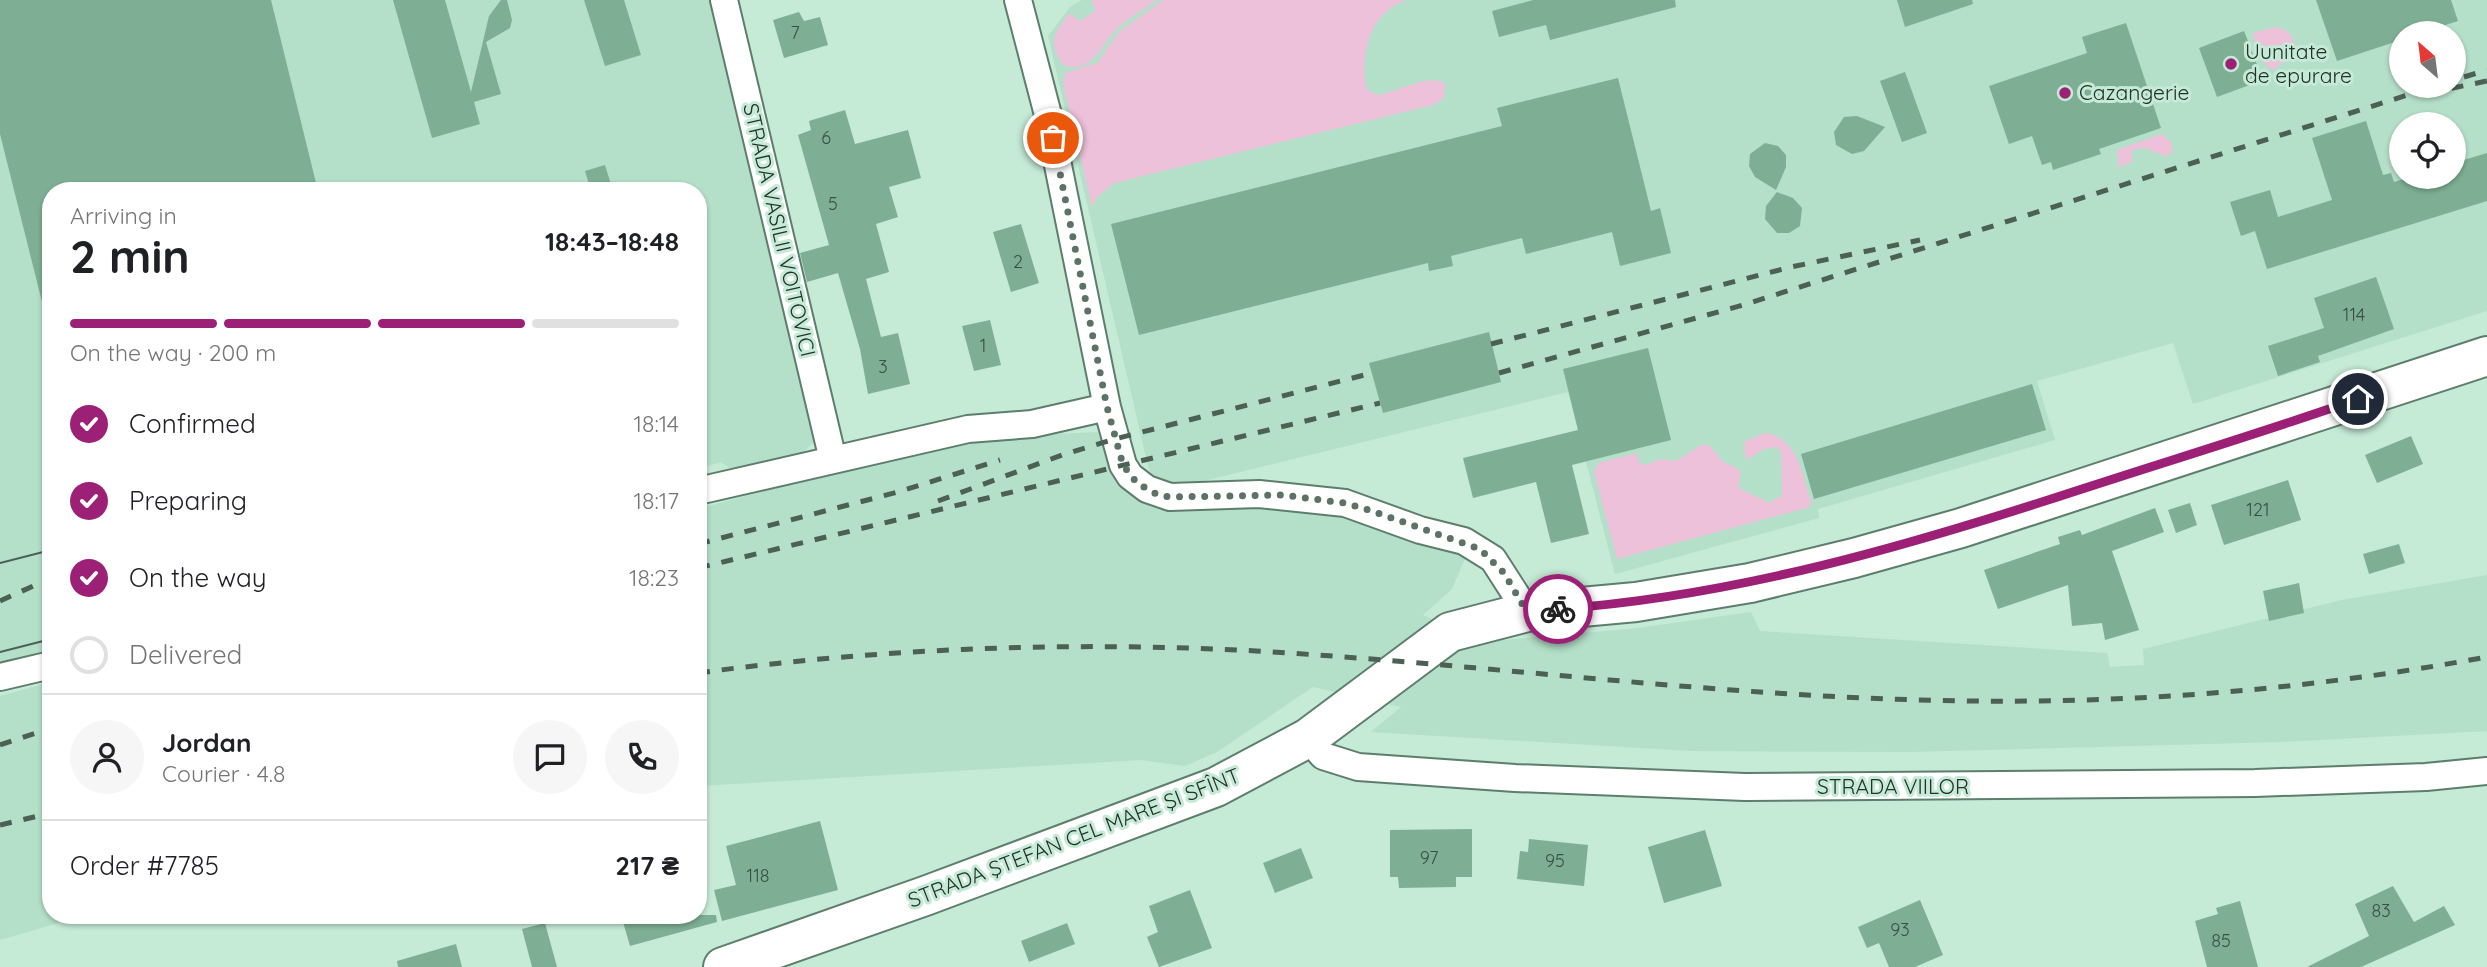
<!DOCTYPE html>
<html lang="en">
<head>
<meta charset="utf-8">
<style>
  :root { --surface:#fff; --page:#f6f6f6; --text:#202124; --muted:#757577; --line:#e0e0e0; --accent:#9c2076 }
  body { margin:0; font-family:Quicksand,sans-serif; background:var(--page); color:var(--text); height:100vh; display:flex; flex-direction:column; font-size:26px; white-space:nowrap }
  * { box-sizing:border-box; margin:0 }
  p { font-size:23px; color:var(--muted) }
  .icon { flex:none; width:38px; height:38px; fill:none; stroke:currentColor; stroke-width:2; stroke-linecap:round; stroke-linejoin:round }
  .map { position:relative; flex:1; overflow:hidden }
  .sheet { position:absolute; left:42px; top:182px; width:665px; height:742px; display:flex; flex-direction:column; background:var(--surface); border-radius:28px; box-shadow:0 2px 5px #0004 }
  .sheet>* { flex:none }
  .needle { width:46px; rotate:332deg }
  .buttons { position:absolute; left:2389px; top:21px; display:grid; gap:14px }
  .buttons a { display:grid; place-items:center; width:77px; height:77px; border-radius:50%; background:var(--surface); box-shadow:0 2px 5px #0004; font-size:35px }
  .pin { position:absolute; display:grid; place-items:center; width:60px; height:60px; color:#fff; margin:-30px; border:4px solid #fff; border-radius:50%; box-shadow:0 2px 7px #0007 }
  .courier { position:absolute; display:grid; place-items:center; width:70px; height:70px; margin:-35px; border:5px solid #9c2076; border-radius:50%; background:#fff; color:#222; box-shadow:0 2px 9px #0007 }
  .head em { font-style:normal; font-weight:700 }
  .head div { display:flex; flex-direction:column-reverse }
  .head { display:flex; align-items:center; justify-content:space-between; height:119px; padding:0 28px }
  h1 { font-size:46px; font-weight:700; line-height:52px }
  .bar { display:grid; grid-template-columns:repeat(4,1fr); gap:10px 7px; align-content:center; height:84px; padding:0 28px }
  .bar i { height:9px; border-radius:5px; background:var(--line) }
  .bar .active { background:var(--accent) }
  .bar p { grid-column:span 4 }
  .line { display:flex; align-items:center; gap:18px; padding:0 28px; border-top:2px solid var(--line) }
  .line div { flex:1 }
  .round { display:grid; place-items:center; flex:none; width:74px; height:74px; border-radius:37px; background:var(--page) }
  ol { padding:0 28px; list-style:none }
  li { display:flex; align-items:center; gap:21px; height:77px }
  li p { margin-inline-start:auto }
  li .icon { padding:7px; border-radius:50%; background:var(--accent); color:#fff; stroke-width:4 }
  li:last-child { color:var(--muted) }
  li i { width:38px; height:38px; border:4px solid var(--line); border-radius:50% }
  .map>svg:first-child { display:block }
  .built { fill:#b4dfc8; fill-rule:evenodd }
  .green { fill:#ecc1d9 }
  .building { fill:#7eaf94 }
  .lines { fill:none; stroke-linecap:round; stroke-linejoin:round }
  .street-casing { stroke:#5d7e6c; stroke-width:30 }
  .primary-casing { stroke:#5d7e6c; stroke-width:42 }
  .street { stroke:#fff; stroke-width:26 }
  .primary { stroke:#fff; stroke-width:38 }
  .tram { stroke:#4c6056; stroke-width:2 }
  .rail { stroke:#4c6056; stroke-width:5; stroke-dasharray:12 12; stroke-linecap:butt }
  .done { stroke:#5c7266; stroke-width:7; stroke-dasharray:0 12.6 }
  .route { stroke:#9c2076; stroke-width:9 }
  .poi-dot { fill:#9c2076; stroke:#c5ead6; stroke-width:2.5 }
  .labels { text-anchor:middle; stroke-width:6; stroke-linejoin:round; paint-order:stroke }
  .number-label { font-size:18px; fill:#3a5044 }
  .poi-label { font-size:21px; fill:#23312a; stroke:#c5ead6; text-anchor:start }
  .street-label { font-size:21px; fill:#23312a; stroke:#c5ead6 }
</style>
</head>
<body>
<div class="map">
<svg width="2487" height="967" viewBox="0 0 2487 967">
  <rect width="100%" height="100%" fill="#c5ead6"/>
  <path class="built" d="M0,0H713L815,440L802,454L733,470L721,462L698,469V191H51V651L0,664Z
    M1082,0H2487V311L2193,404L2173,343L2037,381L2055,440L1818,509L1819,518L1615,574L1568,392L1183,486L1158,480L1149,470L1048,36L1071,6ZM2401,33H2454V86H2401ZM2401,124H2454V177H2401Z
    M975,432L1041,435L1097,432L1124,484L1140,502L1158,507L1248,505L1327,510L1466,556L1452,589L1423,615L1483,642L1638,628L1751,612L1760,631L2107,653L2110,667L2144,665L2143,649L2342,600L2487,575V731L2280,742L1909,752L1691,751L1371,732L1401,707L1313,687L1217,752L1185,766L1141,760L698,786V509Z
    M51,682V915H86L0,940V696Z"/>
  <path class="green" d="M1092,0H1157C1144,9 1129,18 1117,29C1100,45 1093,75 1063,65C1047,42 1054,32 1070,13L1080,21L1095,11Z
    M1163,0H1407C1369,12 1361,53 1366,88L1376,95C1398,93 1427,73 1445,83L1444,98L1433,105L1114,183L1097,197L1092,207L1063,84L1065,73L1097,63L1119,32Z
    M2275,27L2288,31L2296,45V54L2273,70C2260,63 2254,47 2253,33Z
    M2161,134L2171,142L2173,152L2166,156C2153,153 2144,142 2131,152L2133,161L2119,168L2117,150Z
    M1765,433C1798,437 1802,475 1811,501L1810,507L1617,559L1594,472L1598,463L1637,453L1639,462L1645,465L1661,459L1676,461L1701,445H1709L1723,462L1737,468L1741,473L1738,488L1770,503L1782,495L1781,451L1776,447L1764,449L1747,460L1744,449L1745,441Z"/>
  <path class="building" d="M0,0H271L318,191H51V305L43,306L0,134Z
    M393,0H445L471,92L489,16L501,0H507L512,20L510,28L486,42L501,94L474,102L480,124L432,138Z
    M584,0H624L641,55L605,66Z
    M1533,0H1675L1676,7L1550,40L1546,25L1499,37L1492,11Z
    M1897,0H1972L1973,4L1905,27Z
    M2316,0H2451L2458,21L2420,33H2401V40L2337,61Z
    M799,12L804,21L820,17L828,45L784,58L773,20Z
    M2126,23L2161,128L2099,149L2101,154L2053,170L2051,162L2042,165L2032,136L2009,144L1989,86L2087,53L2082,37Z
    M2244,31L2263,80L2217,97L2199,48Z
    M1905,72L1927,133L1902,142L1880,81Z
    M1618,78L1651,211L1660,208L1671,253L1620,266L1612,232L1526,254L1522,238L1451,256L1453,266L1429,271L1428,263L1139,335L1111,224L1502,126L1497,108Z
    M845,110L855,144L908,130L921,178L889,187L898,217L876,224L889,272L866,279L881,337L898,333L910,384L868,394L860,349L838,273L807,282L800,253L829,245L798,135L811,130L809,121Z
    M1857,116L1885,127L1864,151L1852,154L1836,145L1834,132L1844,117Z
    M2366,121L2383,175L2391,173L2394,182L2411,177H2454V163L2487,153V201L2267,269L2255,231L2241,236L2230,202L2270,190L2278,217L2332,200L2312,138Z
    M1765,143L1778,146L1786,155V167L1776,190L1755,177L1749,166L1750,154Z
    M605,165L613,191H591L585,171Z
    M1777,192L1793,198L1802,208L1800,226L1789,233H1777L1765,219L1766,206Z
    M1021,224L1039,283L1011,292L993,232Z
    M2376,277L2394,329L2318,356L2320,362L2278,376L2268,346L2324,328L2314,298Z
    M990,320L1001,365L974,371L962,326Z
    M1489,332L1501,382L1383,413L1369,363Z
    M1648,348L1671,440L1572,465L1589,534L1551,543L1536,482L1473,498L1463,458L1578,430L1563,369Z
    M2032,384L2046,430L1814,499L1801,454Z
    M2411,436L2423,464L2377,483L2365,455Z
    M2288,480L2301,520L2224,545L2211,505Z
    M2190,503L2197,525L2176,533L2168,510Z
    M2155,508L2164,532L2112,551L2139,630L2105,640L2102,623L2072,626L2068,585L1998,609L1984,570L2060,544L2058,537L2080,530L2082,535Z
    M2399,544L2405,563L2369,574L2363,554Z
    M2299,583L2304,613L2269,621L2263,591Z
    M820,821L838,890L722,921L714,890L736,885L726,846Z
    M1472,829V877H1456V887L1399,888L1398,877H1390V830Z
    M1705,830L1722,886L1664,903L1648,847Z
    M1529,839L1588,845L1584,886L1517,879L1520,851L1528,852Z
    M1301,848L1313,878L1275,893L1263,863Z
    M2393,886L2414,922L2444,906L2455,925L2361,967H2307L2369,936L2355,904Z
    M1190,890L1212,948L1159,967L1147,937L1158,932L1149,906Z
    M1920,900L1943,955L1915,967H1889L1879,943L1867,948L1858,927Z
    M2240,901L2258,967H2207L2195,921L2218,914L2216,908Z
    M621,915H716L717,922L630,946Z
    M545,923L557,967H532L522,929Z
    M1067,923L1075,944L1029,962L1021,941Z
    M456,944L462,967H398L397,961Z"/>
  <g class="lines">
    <defs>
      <path id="street" d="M724,0L833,460
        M1018,0L1047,111L1107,407L1123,465L1130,476L1147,489L1170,497L1259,494L1345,503L1420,530L1464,541L1493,559L1527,612
        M698,491L968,429L1032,424L1107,407
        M0,677L51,665
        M1308,738L1323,756L1358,767L1515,778L1745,787L2255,783L2426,777L2487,771"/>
      <path id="primary" d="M723,967L925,896L1216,787L1308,738L1450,632L1527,612L1636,602L1750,583L1854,558L1961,528L2487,356"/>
    </defs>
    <use href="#street" class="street-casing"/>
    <use href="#primary" class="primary-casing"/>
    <use href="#street" class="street"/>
    <use href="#primary" class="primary"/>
    <path class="tram" d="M0,563L51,550
      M0,652L51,639"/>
    <path class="rail" d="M2464,77L2487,70
      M2428,93L2487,81
      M1491,344L1791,267L1920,240
      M1499,373L1743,305L2436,86
      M938,501L1062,455L1115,439L1372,373
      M698,544L898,492L1000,460
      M698,568L1380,403
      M0,601L51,578
      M698,673C881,648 1072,641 1256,651C1496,665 1735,699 1976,701C2148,703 2318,688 2487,657
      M0,745L51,728
      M0,825L51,813"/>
  </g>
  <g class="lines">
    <path class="done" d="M1053,138L1107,407L1123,465L1137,483L1158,495L1170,497L1282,495L1345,503L1369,510L1480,549L1504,573L1527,612L1558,609"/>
    <path class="route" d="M1558,609C1738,596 1911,545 2082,489C2174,459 2267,431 2358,399"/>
  </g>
  <g class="poi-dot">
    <circle cx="2231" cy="64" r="7"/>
    <circle cx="2065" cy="93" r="7"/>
  </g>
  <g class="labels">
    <g class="number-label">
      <text x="795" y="39">7</text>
      <text x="826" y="144">6</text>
      <text x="833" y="210">5</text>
      <text x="1018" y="268">2</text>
      <text x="2354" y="321">114</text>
      <text x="983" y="352">1</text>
      <text x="883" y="373">3</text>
      <text x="2258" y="516">121</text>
      <text x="1429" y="864">97</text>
      <text x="1555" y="867">95</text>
      <text x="758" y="882">118</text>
      <text x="2381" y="917">83</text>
      <text x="1900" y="936">93</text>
      <text x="2221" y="947">85</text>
    </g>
    <g class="poi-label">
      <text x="2245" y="59">Uunitate<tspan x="2245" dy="24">de epurare</tspan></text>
      <text x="2079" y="100">Cazangerie</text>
    </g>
    <g class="street-label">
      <text transform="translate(779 230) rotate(77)" y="7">STRADA VASILII VOITOVICI</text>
      <text x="1893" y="794">STRADA VIILOR</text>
      <text transform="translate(1074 838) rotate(-21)" y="7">STRADA ŞTEFAN CEL MARE ŞI SFÎNT</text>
    </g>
  </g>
</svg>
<div class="buttons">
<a><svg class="needle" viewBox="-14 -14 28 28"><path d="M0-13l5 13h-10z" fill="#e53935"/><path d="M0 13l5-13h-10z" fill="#757577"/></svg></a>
<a><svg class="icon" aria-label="locate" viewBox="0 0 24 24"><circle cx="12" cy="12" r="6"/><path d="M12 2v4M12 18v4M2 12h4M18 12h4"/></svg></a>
</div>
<div class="pin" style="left:1053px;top:138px;background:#ea580c"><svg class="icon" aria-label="bag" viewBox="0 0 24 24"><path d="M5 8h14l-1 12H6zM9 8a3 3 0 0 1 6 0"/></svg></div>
<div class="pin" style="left:2358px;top:399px;background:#1f2937"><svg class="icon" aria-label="home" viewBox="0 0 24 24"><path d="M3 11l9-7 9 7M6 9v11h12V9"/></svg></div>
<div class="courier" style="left:1558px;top:609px"><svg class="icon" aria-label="bike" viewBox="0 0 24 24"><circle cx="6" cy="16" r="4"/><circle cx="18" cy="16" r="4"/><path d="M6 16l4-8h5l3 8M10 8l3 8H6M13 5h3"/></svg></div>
<section class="sheet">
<div class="head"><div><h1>2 min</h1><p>Arriving in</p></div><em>18:43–18:48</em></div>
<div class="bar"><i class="active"></i><i class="active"></i><i class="active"></i><i></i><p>On the way · 200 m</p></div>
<ol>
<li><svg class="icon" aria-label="check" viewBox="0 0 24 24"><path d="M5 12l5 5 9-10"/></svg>Confirmed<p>18:14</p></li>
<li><svg class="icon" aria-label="check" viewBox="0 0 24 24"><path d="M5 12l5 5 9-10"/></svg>Preparing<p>18:17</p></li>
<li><svg class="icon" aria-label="check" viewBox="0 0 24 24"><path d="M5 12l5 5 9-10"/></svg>On the way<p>18:23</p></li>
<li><i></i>Delivered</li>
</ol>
<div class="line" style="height:126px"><a class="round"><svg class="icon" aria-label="person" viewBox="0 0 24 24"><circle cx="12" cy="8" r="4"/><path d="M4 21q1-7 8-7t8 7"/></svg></a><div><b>Jordan</b><p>Courier · 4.8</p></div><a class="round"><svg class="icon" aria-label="chat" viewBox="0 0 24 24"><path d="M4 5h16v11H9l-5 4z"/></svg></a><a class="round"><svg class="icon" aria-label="phone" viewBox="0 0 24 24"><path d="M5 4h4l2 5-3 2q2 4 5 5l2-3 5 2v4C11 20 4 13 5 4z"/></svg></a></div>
<div class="line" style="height:91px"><div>Order #7785</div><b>217 ₴</b></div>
</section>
</div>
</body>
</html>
